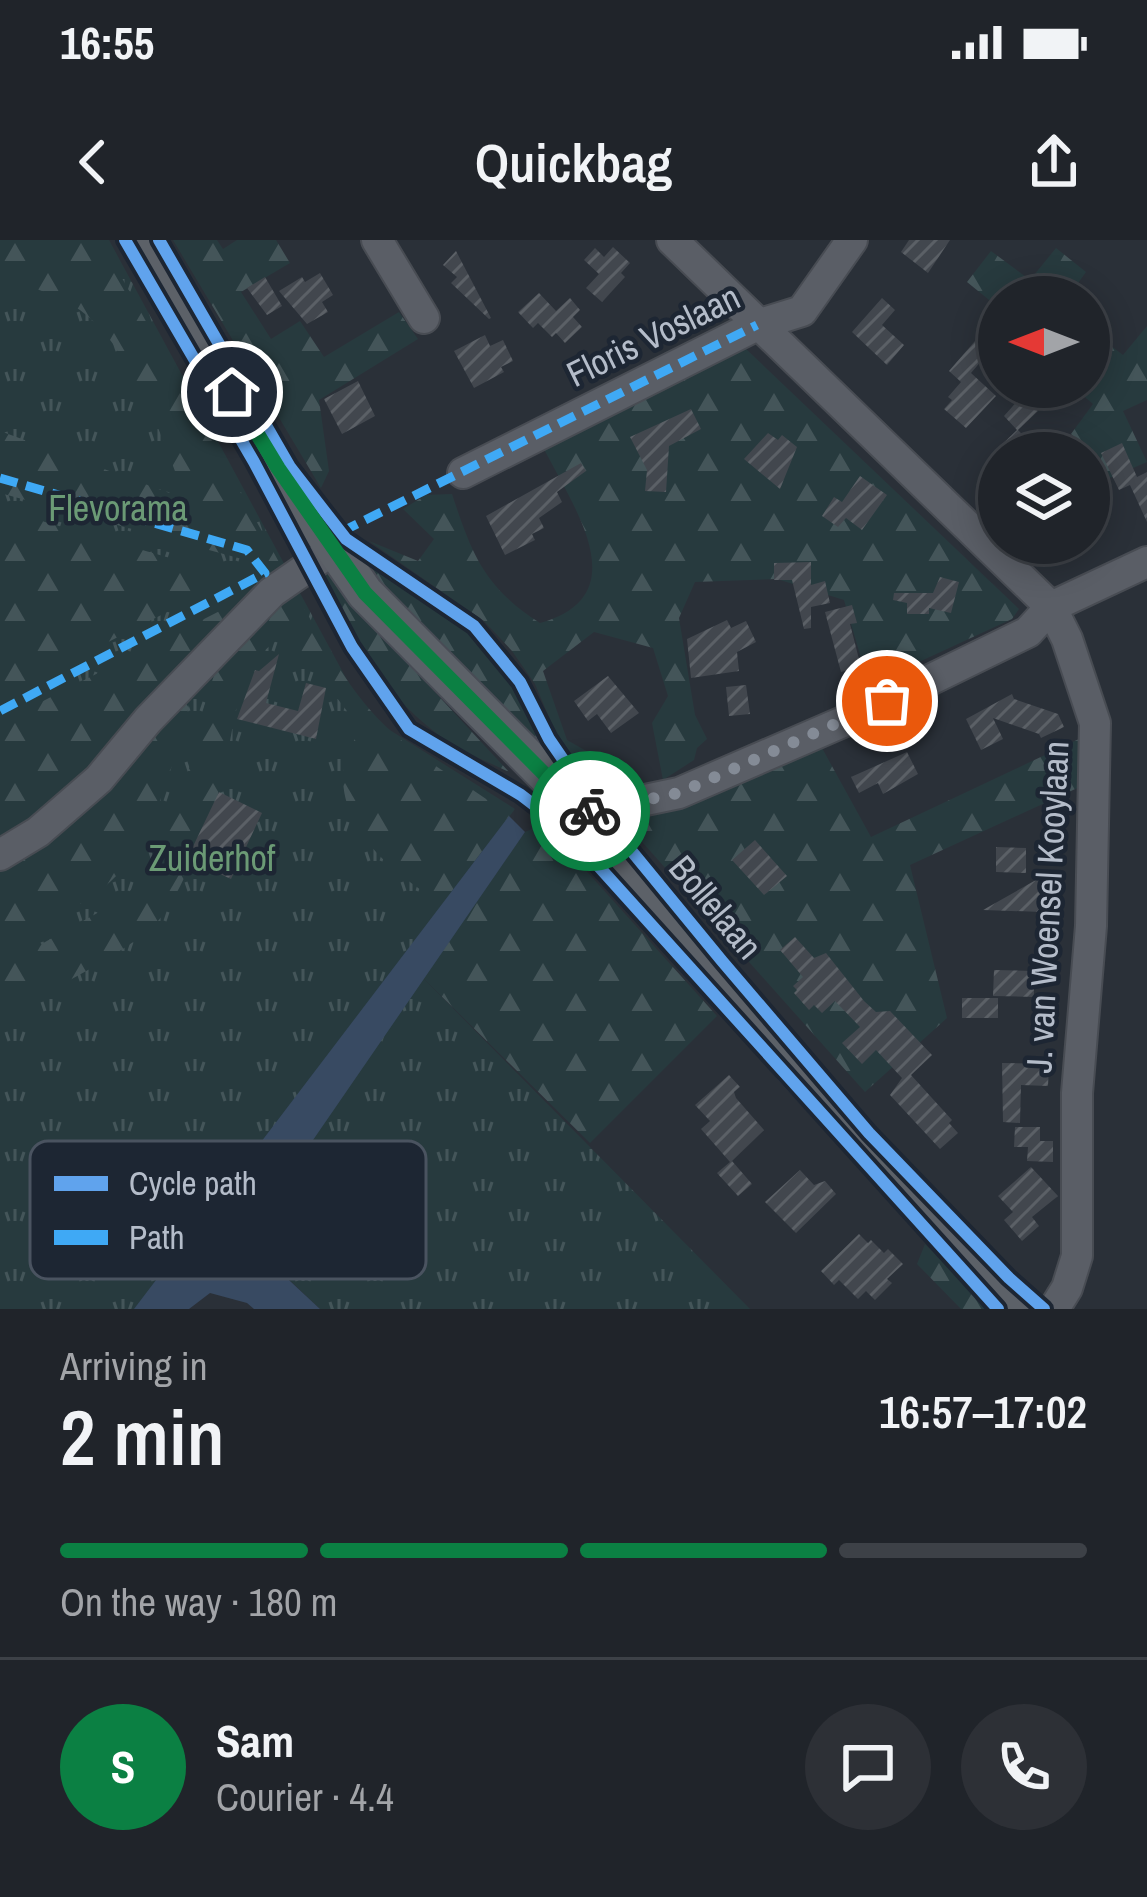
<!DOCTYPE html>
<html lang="en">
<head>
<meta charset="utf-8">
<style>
  :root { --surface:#20242a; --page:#2d3036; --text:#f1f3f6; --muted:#a2a4a8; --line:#3d4147; --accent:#0b8043 }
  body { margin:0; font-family:"Archivo Narrow",sans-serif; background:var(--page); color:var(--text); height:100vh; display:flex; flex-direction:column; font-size:45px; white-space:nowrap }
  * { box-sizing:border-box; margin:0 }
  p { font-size:39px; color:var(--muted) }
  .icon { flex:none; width:66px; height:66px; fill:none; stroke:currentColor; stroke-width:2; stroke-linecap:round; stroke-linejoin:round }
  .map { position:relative; height:1069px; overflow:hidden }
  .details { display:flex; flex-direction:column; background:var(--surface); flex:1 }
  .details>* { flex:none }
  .needle { width:78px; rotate:270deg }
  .tools { position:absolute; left:978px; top:36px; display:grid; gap:24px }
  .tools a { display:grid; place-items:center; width:132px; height:132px; border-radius:50%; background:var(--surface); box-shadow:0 6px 30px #0003,0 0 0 3px var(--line); font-size:60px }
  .pin { position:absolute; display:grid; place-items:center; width:102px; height:102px; color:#fff; margin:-51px; border:6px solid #fff; border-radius:50%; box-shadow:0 3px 12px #0007 }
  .courier { position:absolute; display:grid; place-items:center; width:120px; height:120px; margin:-60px; border:9px solid #0b8043; border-radius:50%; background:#fff; color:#222; box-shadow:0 3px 15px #0007 }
  .headline em { font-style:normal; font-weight:600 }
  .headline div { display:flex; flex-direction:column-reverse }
  .headline { display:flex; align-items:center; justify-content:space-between; height:204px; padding:0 60px }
  h1 { font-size:78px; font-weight:600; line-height:90px }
  .bar { display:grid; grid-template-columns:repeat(4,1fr); gap:18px 12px; align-content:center; height:144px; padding:0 60px }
  .bar i { height:15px; border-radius:9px; background:var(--line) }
  .bar .on { background:var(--accent) }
  .bar p { grid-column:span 4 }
  .line { display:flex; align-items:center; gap:30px; padding:0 60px; border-top:3px solid var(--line) }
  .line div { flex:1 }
  .round { display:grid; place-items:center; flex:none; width:126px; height:126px; border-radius:63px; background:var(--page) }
  .status { display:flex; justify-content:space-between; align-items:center; height:84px; padding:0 60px; background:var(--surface); direction:ltr }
  .status svg { height:33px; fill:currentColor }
  header { display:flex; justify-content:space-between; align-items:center; height:156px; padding:0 60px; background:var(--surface); font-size:54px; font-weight:600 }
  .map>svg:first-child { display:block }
  .grass { fill:url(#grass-tufts) }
  .forest { fill:url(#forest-firs) }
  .water { fill:#384a62 }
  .building { fill:url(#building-hatch) }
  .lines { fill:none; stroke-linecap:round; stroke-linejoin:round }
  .minor-casing { stroke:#484c53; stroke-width:34 }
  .major-casing { stroke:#484c55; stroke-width:40 }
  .minor { stroke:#5a5e66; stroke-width:30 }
  .major { stroke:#5c6168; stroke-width:36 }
  .quiet { stroke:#3fa9f5; stroke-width:9; stroke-dasharray:18 9; stroke-linecap:butt }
  .cycleway-casing { stroke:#1d2633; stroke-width:20 }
  .cycleway { stroke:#60a3ed; stroke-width:12 }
  .done { stroke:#848b96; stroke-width:12; stroke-dasharray:0 21.6 }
  .route { stroke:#0b8043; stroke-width:15 }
  .labels { text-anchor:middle; stroke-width:9; stroke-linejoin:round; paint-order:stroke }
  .street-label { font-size:36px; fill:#b4bcc9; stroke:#1d2633 }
  .park-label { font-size:36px; fill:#6b9a75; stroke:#1d2633 }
  .key { fill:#1d2633; stroke:#4a5360; stroke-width:3 }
  .key-label { font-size:33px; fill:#b4bcc9 }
</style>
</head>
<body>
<div class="status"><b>16:55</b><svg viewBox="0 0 49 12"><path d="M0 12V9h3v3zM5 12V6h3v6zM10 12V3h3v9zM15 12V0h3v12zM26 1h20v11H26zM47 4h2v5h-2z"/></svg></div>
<header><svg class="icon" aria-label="back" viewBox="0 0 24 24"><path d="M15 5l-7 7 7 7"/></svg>Quickbag<svg class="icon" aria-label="share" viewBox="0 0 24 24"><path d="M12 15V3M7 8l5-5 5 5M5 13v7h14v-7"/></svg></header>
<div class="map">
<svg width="1147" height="1069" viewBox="0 0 1147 1069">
  <defs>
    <pattern id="grass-tufts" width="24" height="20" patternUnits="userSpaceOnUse" patternTransform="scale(3)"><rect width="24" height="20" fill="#273a3e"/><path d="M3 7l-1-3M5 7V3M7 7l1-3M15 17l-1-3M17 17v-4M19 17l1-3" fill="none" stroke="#445559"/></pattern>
    <pattern id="forest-firs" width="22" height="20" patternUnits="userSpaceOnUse" patternTransform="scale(3)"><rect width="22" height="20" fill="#273a3e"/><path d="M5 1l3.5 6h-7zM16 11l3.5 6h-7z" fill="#445559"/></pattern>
    <pattern id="building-hatch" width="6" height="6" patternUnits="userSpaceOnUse" patternTransform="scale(3)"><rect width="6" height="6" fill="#42474e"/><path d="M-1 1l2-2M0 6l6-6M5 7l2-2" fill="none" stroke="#5b6066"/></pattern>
  </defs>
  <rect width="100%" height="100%" fill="#2a3038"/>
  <path class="grass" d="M0,0H109L366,475L515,569L135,1069H0Z
    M423,738L750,1069H320L260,1012L258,980Z"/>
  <path class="forest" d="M0,0H101L285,333L106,521L0,609V483L269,346L253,322L0,253V191L186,259C161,197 131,98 69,63C48,52 22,44 0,35Z
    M173,0H217L223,9L237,0H276L290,23L241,52L271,99L300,81L324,117L399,72L418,99L319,160L329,231L321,248Z
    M1056,8L1086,32L1068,57H999V68L967,42L991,11L1030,40Z
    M1147,86V160L1123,171L1147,222L1105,240L1089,213L1071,194L1093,164L1073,147H1089V89L1123,115Z
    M745,108L1019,369L1012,379L869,445L844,360L777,339L695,342L679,378L695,475L707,499L697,508L694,520L663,540L652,483L668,456L653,408L594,392L543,431L567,500L651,548L618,564L560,503L535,444L512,411L484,381L369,301L418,321L434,299L403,269L426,255L452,254C472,315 485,348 540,383C640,355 571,264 542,205Z
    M0,269L236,337L0,457Z
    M354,314C402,347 463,378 499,425C519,450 530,480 542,510Z
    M323,326L370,382L509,532C489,522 467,514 449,502C386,460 350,397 314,332Z
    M293,348C322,400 349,454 394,494C429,526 472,546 509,576L442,664C396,634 341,594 343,533C344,518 354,502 360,488L288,394C231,421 236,494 220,548C211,578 179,660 158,681C126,715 43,753 0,777V727L119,661C187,606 187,507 216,430C224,410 276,366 293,348Z
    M194,447C177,506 158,599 111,641C80,669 37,687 0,707V623Z
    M811,488L871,597L1081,498L1084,545L910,625L947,778L865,852L619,576Z
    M544,584L717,776L590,903L423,738L525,592Z
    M925,1004L988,1069H961L917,1024Z"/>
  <path class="water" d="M509,576L525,592L258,980L260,1013L320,1069H254L247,1063L210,1053L189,1069H134Z"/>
  <path class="building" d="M909,0H950L928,33L901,12Z
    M613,7L630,23L621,33L625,37L602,62L586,48L599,34L584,20L595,8L604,17Z
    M456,11L491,78L489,79L451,43L457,37L443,25Z
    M320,33L333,55L322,62L328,72L307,84L279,51L302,37L305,42Z
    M265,37L282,66L267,75L247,48Z
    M539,53L556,71L570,58L580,70L573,77L582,87L565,103L556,93L552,97L538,83L533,88L518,72Z
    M882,58L895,70L882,85L904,105L887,125L852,92Z
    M485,95L490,106L503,100L513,121L501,127L504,132L474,148L454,111Z
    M975,101L988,113L971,133L996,156L966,188L944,169L952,160L948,157L961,142L949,131Z
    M358,141L375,176L342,194L324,159Z
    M1028,149L1041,161L1035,168L1038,171L1018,190L1040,213H993L1017,190L1004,176Z
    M691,169L701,189L669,206L666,252L645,251L647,230L630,197Z
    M768,193L778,200L782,195L797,207L780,249L744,219Z
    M1122,203L1137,237L1147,232V282L1130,245L1119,250L1101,213Z
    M581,223L586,231L557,252L562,262L539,278L544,288L532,294L535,300L505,315L486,276Z
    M860,236L887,255L862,290L846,278L838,287L822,276L834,257L842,262Z
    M811,322V345L825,341L830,363L811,367V388L804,389L792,340H774V323Z
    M940,337L959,342L951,373L929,368V374H907V363L893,360L894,353H933Z
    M852,365L857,383L850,384L861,427L841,432L825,372Z
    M727,380L731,388L746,381L756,402L737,412L739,431L691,438L687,399Z
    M279,414L266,463L298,471L306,443L326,448L316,499L237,479L255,430L259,431Z
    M608,436L639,473L611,493L597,474L588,481L574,461Z
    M746,445L750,474L729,476L726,447Z
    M1012,454L1014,459L1058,474L1064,487L1041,498L1039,494L993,478L1003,499L981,510L966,479Z
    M907,512L918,534L883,554L878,543L859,553L851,537Z
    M219,552L262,573L231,639L187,619Z
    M755,600L787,636L764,655L732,620Z
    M996,607L1026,608V633L996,632Z
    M1043,636L1042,672L983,670Z
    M795,697L814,718L826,713L864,761L876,772L890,771L932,815L911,835L952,880L949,883L958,893L940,909L890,855L902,838L876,810L862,824L842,803L860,787L835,761L822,773L814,765L809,770L794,753L797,750L793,746L803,737L780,710Z
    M994,730L1034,731V757L993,756Z
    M962,758H998V778H962Z
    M1002,823L1049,824L1048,846L1021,845L1020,883L1003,882Z
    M729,835L740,847L734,852L736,858L764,890L732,921L752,944L738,956L717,933L730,922L701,889L710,881L695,865Z
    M1015,887H1040V901H1053V922L1027,921L1028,907H1014Z
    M1031,927L1058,956L1032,977L1039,986L1022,1001L1004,980L1013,972L998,956Z
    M800,930L814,945L825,941L836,954L796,993L765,962Z
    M859,994L868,1003L871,1000L884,1013L888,1009L903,1024L887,1039L892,1043L875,1060L866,1051L858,1059L839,1040L834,1045L821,1031Z"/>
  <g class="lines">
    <defs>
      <path id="minor" d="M377,0L424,78
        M672,0L1051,367L1067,399L1095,483L1091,686L1077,853V1016L1067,1048L1054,1069
        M463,233L757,85L802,71L852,0
        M583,573L679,553L852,478L1028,392L1051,367L1147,322
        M0,615L38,592L99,539L148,480L272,352L334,309"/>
      <path id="major" d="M141,0L278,228L365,353L583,573L795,829L1016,1069"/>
    </defs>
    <use href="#minor" class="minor-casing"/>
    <use href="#major" class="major-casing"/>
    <use href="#minor" class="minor"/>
    <use href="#major" class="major"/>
    <path class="quiet" d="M0,238L247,310L265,333L0,471
      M341,292L757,85"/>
    <defs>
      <path id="cycleway" d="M125,0L254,222L352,407L409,489L521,555L564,588L998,1069
        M159,0L290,227L346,299L474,386L520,442L549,499L597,569L722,721L869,893L1009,1038L1044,1069"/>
    </defs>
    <use href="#cycleway" class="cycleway-casing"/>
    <use href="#cycleway" class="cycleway"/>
  </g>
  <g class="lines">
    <path class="done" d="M590,571L679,553L887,461"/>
    <path class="route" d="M232,152L278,228L365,353L583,573L590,571"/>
  </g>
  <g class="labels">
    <g class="street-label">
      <text transform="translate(653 95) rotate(-26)" y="13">Floris Voslaan</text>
      <text transform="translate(716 667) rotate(50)" y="13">Bollelaan</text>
      <text transform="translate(1047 667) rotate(-87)" y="13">J. van Woensel Kooylaan</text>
    </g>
    <g class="park-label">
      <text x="118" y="281">Flevorama</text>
      <text x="212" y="631">Zuiderhof</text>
    </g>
  </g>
  <rect x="30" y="901" width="396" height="138" rx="18" class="key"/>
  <rect x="54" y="936" width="54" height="15" fill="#60a3ed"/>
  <rect x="54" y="990" width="54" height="15" fill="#3fa9f5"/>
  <g class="key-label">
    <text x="129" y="955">Cycle path</text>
    <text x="129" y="1009">Path</text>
  </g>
</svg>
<div class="tools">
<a><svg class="needle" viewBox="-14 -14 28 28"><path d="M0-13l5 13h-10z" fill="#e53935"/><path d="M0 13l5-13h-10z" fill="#a2a4a8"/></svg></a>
<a><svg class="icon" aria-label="layers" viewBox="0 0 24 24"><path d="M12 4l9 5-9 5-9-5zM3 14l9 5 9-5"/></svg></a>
</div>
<div class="pin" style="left:887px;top:461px;background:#ea580c"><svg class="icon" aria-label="bag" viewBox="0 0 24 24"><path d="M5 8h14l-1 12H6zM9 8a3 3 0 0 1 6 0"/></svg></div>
<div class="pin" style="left:232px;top:152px;background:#1f2937"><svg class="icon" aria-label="home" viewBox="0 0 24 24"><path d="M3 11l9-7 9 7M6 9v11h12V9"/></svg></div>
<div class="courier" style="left:590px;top:571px"><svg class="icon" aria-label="bike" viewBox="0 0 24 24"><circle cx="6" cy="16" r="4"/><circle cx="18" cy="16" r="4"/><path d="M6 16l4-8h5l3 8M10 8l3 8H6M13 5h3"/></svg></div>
</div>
<section class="details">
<div class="headline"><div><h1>2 min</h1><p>Arriving in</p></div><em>16:57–17:02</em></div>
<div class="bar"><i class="on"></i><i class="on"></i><i class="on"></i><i></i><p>On the way · 180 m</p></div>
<div class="line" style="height:216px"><b class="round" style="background:var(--accent);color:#fff">S</b><div><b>Sam</b><p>Courier · 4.4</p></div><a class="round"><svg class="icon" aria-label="chat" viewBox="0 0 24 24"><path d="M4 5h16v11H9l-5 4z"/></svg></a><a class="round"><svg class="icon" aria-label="phone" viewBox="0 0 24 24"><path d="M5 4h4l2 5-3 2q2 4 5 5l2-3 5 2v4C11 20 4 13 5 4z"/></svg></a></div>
</section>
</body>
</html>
